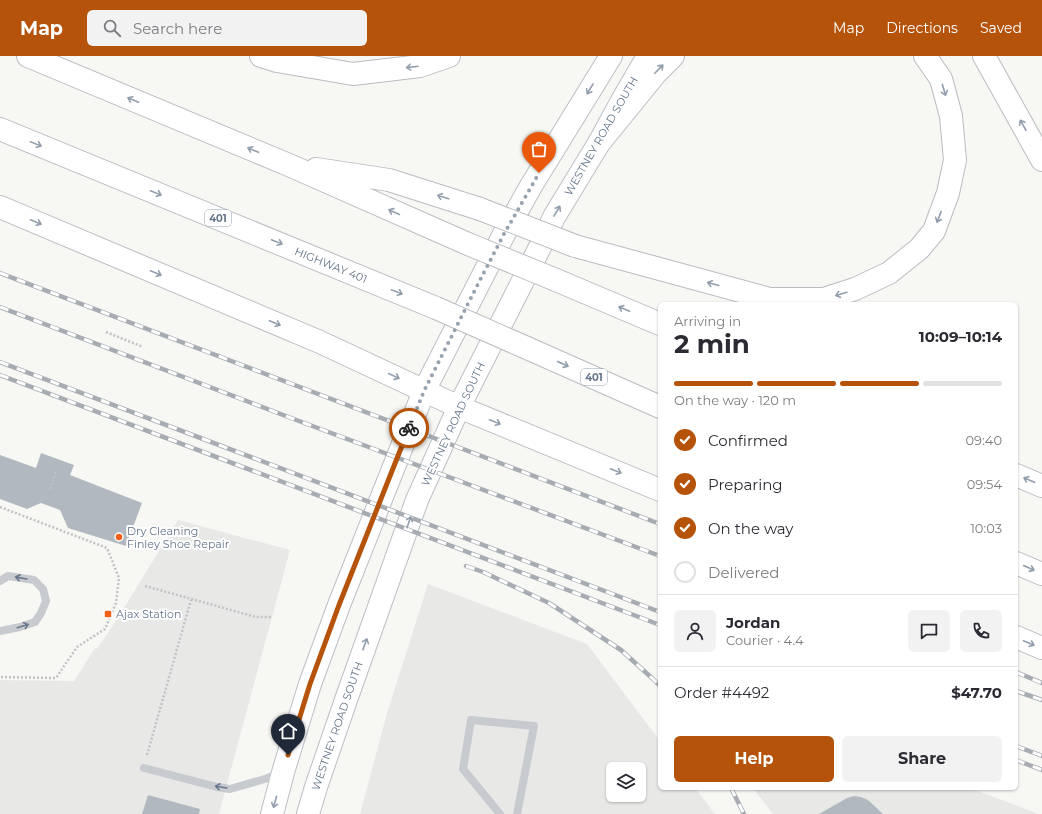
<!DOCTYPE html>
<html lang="en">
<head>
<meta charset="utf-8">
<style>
  :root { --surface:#fff; --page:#f2f2f3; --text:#2b2b33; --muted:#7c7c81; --line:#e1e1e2; --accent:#b45309 }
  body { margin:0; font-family:Montserrat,sans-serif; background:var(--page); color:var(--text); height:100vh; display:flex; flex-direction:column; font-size:15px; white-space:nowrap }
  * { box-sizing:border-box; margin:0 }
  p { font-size:13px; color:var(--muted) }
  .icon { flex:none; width:22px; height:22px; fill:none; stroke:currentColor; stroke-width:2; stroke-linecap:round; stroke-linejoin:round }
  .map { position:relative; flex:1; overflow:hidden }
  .panel { position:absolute; left:658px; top:246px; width:360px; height:488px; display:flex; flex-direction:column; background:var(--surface); border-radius:6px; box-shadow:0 1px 3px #0004 }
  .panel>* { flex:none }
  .buttons { position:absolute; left:606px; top:706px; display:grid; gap:8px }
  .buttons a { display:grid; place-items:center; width:40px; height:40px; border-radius:6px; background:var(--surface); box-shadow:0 1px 3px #0004; font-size:20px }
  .pin { position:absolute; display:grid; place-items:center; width:34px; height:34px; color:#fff; margin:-41px -17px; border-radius:50% 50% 50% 0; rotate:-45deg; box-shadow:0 0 4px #0007 }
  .pin .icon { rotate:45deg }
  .courier { position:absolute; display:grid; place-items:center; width:40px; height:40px; margin:-20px; border:3px solid #b45309; border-radius:50%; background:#fff; color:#222; box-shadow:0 1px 5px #0007 }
  .summary em { font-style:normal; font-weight:700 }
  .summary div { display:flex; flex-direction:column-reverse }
  .summary { display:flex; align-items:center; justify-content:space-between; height:68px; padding:0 16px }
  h1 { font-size:26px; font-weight:700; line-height:30px }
  .bar { display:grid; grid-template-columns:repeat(4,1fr); gap:6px 4px; align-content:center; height:48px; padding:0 16px }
  .bar i { height:5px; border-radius:3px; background:var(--line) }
  .bar .current { background:var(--accent) }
  .bar p { grid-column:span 4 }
  .line { display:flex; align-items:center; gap:10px; padding:0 16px; border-top:1px solid var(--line) }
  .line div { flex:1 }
  .round { display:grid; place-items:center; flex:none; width:42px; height:42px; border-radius:6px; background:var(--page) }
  ol { padding:0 16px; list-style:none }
  li { display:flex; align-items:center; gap:12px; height:44px }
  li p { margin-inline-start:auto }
  li .icon { padding:4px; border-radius:50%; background:var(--accent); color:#fff; stroke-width:4 }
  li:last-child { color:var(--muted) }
  li i { width:22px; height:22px; border:2px solid var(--line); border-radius:50% }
  .button { display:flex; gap:8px; margin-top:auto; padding:8px 16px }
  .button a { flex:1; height:46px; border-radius:6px; background:var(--accent); color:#fff; font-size:16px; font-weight:700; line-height:46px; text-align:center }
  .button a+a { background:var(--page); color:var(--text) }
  header { display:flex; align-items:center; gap:24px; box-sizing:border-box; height:56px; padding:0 20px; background:var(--accent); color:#fff }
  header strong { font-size:19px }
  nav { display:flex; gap:22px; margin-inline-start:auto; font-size:14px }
  .search { width:280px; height:36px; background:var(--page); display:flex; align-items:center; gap:10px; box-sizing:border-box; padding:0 14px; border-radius:6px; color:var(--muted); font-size:15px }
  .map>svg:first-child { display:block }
  .built { fill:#e8e9e7; fill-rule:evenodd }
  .building { fill:#b1b8bf }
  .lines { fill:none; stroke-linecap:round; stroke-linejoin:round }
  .secondary-casing { stroke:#bbbfc5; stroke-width:24 }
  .motorway-casing { stroke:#b9bcc0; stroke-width:24 }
  .path { stroke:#c0c2c5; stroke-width:2.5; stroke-dasharray:2 2; stroke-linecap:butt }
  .service { stroke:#c7cace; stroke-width:8 }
  .secondary { stroke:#fff; stroke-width:22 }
  .motorway { stroke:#fff; stroke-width:22 }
  .rail-casing { stroke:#a7acb3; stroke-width:4.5 }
  .rail { stroke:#fff; stroke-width:3; stroke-dasharray:9; stroke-linecap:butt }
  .motorway-bridge-casing { stroke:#b9bcc0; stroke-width:24; stroke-linecap:butt }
  .motorway-bridge { stroke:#fff; stroke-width:22 }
  .oneway { stroke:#929eac }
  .oneway2 { stroke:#69788c }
  .done { stroke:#97a2ae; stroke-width:4; stroke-dasharray:0 7.2 }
  .route { stroke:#b45309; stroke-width:5 }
  .poi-dot { fill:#f36019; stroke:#fff; stroke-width:1.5 }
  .labels { text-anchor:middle; stroke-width:4; stroke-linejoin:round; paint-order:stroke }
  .shield { fill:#fff; stroke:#929eac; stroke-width:1 }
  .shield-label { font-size:10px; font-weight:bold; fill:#647488 }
  .street-label { font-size:11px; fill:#647488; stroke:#fff }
  .poi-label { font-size:11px; fill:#647488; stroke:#fff; text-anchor:start }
</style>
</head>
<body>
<header>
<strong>Map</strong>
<div class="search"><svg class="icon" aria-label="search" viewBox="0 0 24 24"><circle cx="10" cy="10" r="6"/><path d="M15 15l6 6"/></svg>Search here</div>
<nav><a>Map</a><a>Directions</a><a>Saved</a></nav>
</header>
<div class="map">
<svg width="1042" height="758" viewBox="0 0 1042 758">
  <rect width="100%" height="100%" fill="#f7f8f4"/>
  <path class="built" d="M178,464L290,494L219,758H0V624L74,625L95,592L97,593L119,560Z
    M428,528L587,588L660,685V732H695L715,758H360L387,657ZM613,713H639V739H613Z
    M753,732H970L1039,758H773Z"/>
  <path class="building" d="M41,397L74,409L70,419L142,447L126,490L68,472L60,454L41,447L27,453L0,443V399L36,412Z
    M148,739L200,753L199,758H142Z
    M854,740L861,741L868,744L883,758H819L847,742Z"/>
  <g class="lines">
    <defs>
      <path id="secondary" d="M272,758L284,713L310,628L339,549L424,335L504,178L531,130L611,0
        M308,758L316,731L347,641L417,444L459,351L540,191L554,161L599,87L623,43L648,0"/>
      <path id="motorway" d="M28,0L289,109L468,188
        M261,0L277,5L353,18L420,10L449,0
        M984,0L1042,104
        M0,73L436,252
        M599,87L656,17L673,0
        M316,113L389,124L480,153
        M0,151L320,286L459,351L660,434
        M575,190L770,243H824L855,233L889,217L919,193L934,175L948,137L955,104L951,60L941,23L925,0
        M556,224L660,268
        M527,292L660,351
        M1016,419L1042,430
        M1016,507L1042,518
        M1016,581L1042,592"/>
    </defs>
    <use href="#secondary" class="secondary-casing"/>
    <use href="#motorway" class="motorway-casing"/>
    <path class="path" d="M106,276L143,291
      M50,433L56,415
      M0,451L107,492L119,522L116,547L105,573L77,591L56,622L0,621
      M145,530L256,561H271
      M147,699L191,544"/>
    <path class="service" d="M0,525L8,520L34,524L43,533L46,545L41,557L35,566L20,571L0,575
      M144,712L217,731L230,733L268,722L280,716
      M500,758L463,713L471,664L534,670L517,758"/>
    <use href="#secondary" class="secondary"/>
    <use href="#motorway" class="motorway"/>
    <defs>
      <path id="rail" d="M0,217L660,468
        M0,251L291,362L660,500
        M0,306L660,556
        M0,319L660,569
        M466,510L483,516L549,547L621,594L653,623L660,630
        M1016,616L1042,627
        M1016,635L1042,644
        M1016,690L1042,700
        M1016,704L1042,714
        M731,732L744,758"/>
    </defs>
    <use href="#rail" class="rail-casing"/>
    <use href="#rail" class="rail"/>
    <defs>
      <path id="motorway-bridge" d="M480,153L575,190
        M468,188L556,224
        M436,252L527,292"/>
    </defs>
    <use href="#motorway-bridge" class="motorway-bridge-casing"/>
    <use href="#motorway-bridge" class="motorway-bridge"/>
  </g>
  <defs><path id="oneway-shaft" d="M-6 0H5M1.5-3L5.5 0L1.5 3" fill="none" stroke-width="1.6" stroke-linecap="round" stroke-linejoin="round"/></defs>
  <g class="oneway">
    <use href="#oneway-shaft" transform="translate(412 11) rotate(173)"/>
    <use href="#oneway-shaft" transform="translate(659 13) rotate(-46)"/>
    <use href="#oneway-shaft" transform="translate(590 33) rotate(121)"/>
    <use href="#oneway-shaft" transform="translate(944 34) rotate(74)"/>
    <use href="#oneway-shaft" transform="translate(133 44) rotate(-157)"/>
    <use href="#oneway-shaft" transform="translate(1023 69) rotate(-119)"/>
    <use href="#oneway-shaft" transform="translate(36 88) rotate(22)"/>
    <use href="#oneway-shaft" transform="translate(253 94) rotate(-157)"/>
    <use href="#oneway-shaft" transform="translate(156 137) rotate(22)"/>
    <use href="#oneway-shaft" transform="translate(443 141) rotate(-162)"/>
    <use href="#oneway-shaft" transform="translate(557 155) rotate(-59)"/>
    <use href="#oneway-shaft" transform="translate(394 156) rotate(-156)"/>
    <use href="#oneway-shaft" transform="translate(939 161) rotate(111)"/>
    <use href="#oneway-shaft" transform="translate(36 166) rotate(23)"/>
    <use href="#oneway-shaft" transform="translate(277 186) rotate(22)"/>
    <use href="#oneway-shaft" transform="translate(156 217) rotate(23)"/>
    <use href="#oneway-shaft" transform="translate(713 228) rotate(-165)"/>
    <use href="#oneway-shaft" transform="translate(397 236) rotate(22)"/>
    <use href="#oneway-shaft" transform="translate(841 238) rotate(163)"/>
    <use href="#oneway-shaft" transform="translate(624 253) rotate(-157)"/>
    <use href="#oneway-shaft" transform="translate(275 267) rotate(23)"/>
    <use href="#oneway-shaft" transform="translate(563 308) rotate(24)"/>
    <use href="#oneway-shaft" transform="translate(394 320) rotate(25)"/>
    <use href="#oneway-shaft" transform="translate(495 366) rotate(22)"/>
    <use href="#oneway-shaft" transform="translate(616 415) rotate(22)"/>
    <use href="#oneway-shaft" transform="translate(1029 424) rotate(-157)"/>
    <use href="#oneway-shaft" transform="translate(409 466) rotate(-70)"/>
    <use href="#oneway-shaft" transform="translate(1029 512) rotate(24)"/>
    <use href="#oneway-shaft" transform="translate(1029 587) rotate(23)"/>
    <use href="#oneway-shaft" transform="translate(365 588) rotate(-70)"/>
    <use href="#oneway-shaft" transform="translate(275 746) rotate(105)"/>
  </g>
  <g class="oneway2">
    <use href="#oneway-shaft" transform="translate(21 522) rotate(-170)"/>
    <use href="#oneway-shaft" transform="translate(23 570) rotate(-17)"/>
    <use href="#oneway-shaft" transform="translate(221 731) rotate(-171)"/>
  </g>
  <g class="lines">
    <path class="done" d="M409,372L424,335L479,226L504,178L539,117"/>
    <path class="route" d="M288,699L310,628L339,549L409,372"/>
  </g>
  <g class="poi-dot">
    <circle cx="119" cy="481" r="4"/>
    <rect x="104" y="554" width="8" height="8" rx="2"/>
  </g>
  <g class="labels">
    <g class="shield">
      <rect x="205" y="154" width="26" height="16" rx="3"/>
      <rect x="581" y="313" width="26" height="16" rx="3"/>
    </g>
    <g class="shield-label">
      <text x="218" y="166">401</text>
      <text x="594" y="325">401</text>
    </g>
    <g class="street-label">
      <text transform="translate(601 80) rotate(-60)" y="4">WESTNEY ROAD SOUTH</text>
      <text transform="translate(331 209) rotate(22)" y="4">HIGHWAY 401</text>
      <text transform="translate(453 368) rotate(-65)" y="4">WESTNEY ROAD SOUTH</text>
      <text transform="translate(337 670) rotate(-71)" y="4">WESTNEY ROAD SOUTH</text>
    </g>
    <g class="poi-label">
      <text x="127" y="479">Dry Cleaning<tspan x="127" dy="13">Finley Shoe Repair</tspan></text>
      <text x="116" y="562">Ajax Station</text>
    </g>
  </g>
</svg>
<div class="buttons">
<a><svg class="icon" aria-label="layers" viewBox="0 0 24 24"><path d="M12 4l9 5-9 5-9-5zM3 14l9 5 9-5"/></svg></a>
</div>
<div class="pin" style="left:539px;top:117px;background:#ea580c"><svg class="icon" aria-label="bag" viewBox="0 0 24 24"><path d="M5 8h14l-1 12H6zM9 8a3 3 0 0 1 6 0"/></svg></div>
<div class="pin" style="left:288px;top:699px;background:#1f2937"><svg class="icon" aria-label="home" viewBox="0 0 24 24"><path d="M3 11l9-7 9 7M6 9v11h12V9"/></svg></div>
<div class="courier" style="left:409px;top:372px"><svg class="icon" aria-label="bike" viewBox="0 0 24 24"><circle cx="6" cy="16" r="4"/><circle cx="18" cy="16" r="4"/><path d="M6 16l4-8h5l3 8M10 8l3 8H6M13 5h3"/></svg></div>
<section class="panel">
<div class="summary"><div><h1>2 min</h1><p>Arriving in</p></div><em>10:09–10:14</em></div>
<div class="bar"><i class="current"></i><i class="current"></i><i class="current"></i><i></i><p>On the way · 120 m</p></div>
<ol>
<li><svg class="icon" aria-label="check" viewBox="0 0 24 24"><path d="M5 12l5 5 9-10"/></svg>Confirmed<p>09:40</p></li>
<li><svg class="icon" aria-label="check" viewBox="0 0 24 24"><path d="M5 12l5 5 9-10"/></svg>Preparing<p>09:54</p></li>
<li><svg class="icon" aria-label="check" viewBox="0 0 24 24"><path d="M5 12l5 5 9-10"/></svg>On the way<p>10:03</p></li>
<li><i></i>Delivered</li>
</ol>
<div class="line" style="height:72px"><a class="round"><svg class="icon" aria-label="person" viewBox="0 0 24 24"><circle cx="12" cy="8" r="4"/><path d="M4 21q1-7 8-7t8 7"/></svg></a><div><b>Jordan</b><p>Courier · 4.4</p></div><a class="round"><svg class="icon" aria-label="chat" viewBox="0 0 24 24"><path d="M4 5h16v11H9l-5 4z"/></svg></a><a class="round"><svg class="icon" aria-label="phone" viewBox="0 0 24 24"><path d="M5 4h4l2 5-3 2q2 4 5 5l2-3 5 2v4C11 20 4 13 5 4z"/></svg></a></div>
<div class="line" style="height:52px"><div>Order #4492</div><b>$47.70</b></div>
<div class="button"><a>Help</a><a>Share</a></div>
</section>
</div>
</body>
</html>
